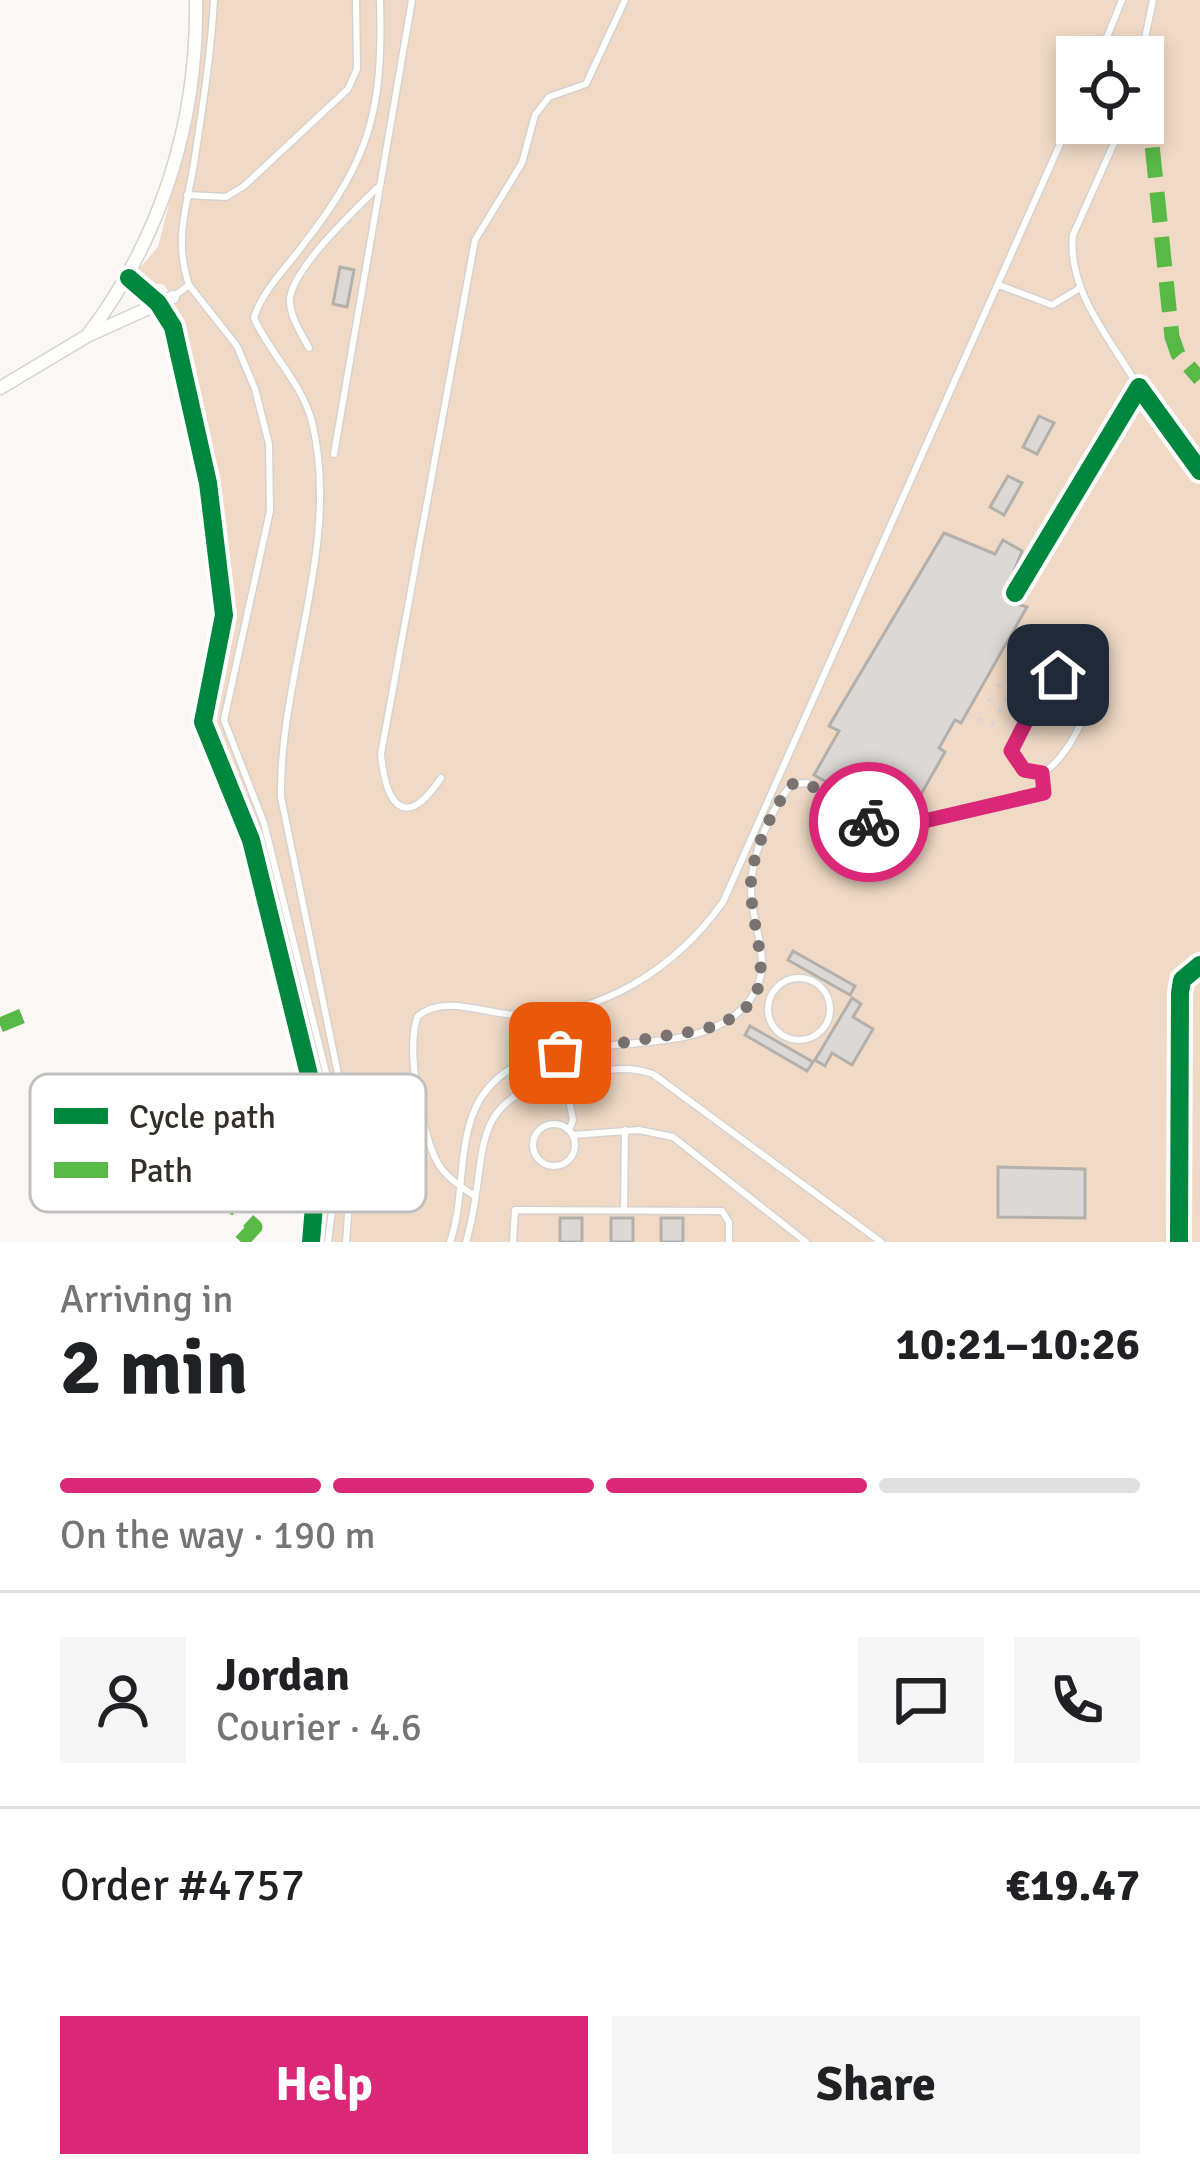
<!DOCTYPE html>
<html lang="en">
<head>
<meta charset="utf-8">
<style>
  :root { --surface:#fff; --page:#f6f6f6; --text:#202124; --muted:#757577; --line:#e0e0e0; --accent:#db2777 }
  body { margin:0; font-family:Signika,sans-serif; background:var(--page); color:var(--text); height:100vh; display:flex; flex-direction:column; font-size:45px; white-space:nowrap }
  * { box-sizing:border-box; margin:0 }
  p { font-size:39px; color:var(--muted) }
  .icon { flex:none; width:66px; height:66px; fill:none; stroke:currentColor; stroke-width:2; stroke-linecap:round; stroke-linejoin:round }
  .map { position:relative; height:1242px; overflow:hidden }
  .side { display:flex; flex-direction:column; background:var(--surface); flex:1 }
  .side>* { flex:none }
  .buttons { position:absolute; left:1056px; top:36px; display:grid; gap:24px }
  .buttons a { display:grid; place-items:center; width:108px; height:108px; border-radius:0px; background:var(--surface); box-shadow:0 6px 18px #0003; font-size:60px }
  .pin { position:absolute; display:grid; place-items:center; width:102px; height:102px; color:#fff; margin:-51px; border-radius:24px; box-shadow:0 6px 18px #0006 }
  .courier { position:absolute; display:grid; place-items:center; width:120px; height:120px; margin:-60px; border:9px solid #db2777; border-radius:50%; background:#fff; color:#222; box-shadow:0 3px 15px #0007 }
  .summary em { font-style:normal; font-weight:700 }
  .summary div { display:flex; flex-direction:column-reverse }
  .summary { display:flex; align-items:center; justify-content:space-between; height:204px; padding:0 60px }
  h1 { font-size:78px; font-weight:700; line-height:90px }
  .bar { display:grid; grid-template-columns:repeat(4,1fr); gap:18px 12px; align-content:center; height:144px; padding:0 60px }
  .bar i { height:15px; border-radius:9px; background:var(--line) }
  .bar .current { background:var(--accent) }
  .bar p { grid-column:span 4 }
  .line { display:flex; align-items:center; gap:30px; padding:0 60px; border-top:3px solid var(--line) }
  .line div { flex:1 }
  .round { display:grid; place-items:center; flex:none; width:126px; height:126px; border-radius:0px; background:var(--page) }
  .primary-button { display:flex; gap:24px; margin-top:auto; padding:24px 60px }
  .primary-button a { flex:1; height:138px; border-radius:0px; background:var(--accent); color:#fff; font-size:48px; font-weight:700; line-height:138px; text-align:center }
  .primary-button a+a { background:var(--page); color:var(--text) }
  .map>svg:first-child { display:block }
  .green { fill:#f0dac6; fill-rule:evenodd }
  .building { fill:#dcd8d5; stroke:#b3b0ac; stroke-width:3 }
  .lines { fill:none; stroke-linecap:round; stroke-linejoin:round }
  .service-casing { stroke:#d6d2cf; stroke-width:9 }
  .minor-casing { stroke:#d6d2cf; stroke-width:15 }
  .path { stroke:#d8d6d5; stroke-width:3; stroke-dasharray:6 9; stroke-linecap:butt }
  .service { stroke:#fefefd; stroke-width:6 }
  .minor { stroke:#fefefd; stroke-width:12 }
  .quiet { stroke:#58b947; stroke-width:15; stroke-dasharray:30 15; stroke-linecap:butt }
  .cycleway-casing { stroke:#fff; stroke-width:26 }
  .cycleway { stroke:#00873e; stroke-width:18 }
  .done { stroke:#797471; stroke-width:12; stroke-dasharray:0 21.6 }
  .route { stroke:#db2777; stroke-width:15 }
  .key { fill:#fff; stroke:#c2c0bf; stroke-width:3 }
  .key-label { font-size:33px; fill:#332e2a }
</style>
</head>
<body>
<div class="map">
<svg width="1200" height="1242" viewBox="0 0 1200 1242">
  <rect width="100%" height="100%" fill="#faf7f4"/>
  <path class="green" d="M200,0H1200V1242H316L322,1120L256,846L211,741L208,712L229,611L207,444L173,297L163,284H149L136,272L158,247L184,145ZM1077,57H1143V123H1077Z"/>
  <path class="building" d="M340,267L354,270L347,307L333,304Z
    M1039,416L1054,423L1037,454L1023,447Z
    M1008,476L1022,483L1004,515L990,507Z
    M944,533L995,554L1003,540L1022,551L1005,594L1011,602L1027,607L961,723L955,720L939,748L945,752L920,796L899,785L883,814L814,775L839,731L829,726Z
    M793,951L855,986L850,995L788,960Z
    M852,998L861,1004L853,1017L873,1029L852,1065L832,1053L825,1066L815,1060Z
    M750,1026L813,1062L807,1071L745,1035Z
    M998,1167L1085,1169V1218L998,1217Z
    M560,1218H582V1242H560Z
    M611,1218H633V1242H611Z
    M661,1218H683V1242H661Z"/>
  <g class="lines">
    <defs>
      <path id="service" d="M1099,57L1122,0
        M1141,57L1153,0
        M1123,123L1073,235C1067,291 1111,340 1138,386
        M187,195L226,197L244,186L348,89L357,69L356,0
        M189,285C173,238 188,204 195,157C203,105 211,53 214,0
        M999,285L1052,305L1080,288
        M173,297L189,285L237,346L255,389L269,444L270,511L224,720L264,823L329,1085L338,1162L328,1242
        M309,348C302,335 291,318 290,303C287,273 356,209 377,188
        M334,454L412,0
        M1066,675L1083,684C1096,710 1065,759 1043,773L1024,770L1012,758C1011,731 1038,680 1066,675Z
        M441,778C405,832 386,805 381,754L475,240L522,163L535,115L549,97L586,84L625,0
        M768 1009a31 31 0 1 1 62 0a31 31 0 1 1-62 0Z
        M560,1053L573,1120L569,1130
        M533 1145a21 21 0 1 1 42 0a21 21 0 1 1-42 0Z
        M573,1135L639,1130L673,1137L806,1242
        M475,1196C462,1188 447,1178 439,1165C421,1135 405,1046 418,1016C445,994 485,1014 517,1015C601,1017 676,968 723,902L1077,106
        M624,1209L625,1130
        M346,1242L351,1175L346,1113L281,797C279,674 342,545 312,422C302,383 270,354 254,318C262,290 289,265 306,241C372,156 383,107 380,0
        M450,1242C465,1200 457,1147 476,1107C522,1011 680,1073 743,1008C781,968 750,931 751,886C752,854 771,808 792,784L807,783L884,830L1040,796L1045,788L1043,773
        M466,1242C492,1155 459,1098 570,1077C600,1071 624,1064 653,1074L881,1242
        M513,1242L515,1210L722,1211L729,1222V1242"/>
      <path id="minor" d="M129,278L158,303L173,327L208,483L224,615L203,722L251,840L313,1091L319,1146L311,1242
        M87,336C161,239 198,122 196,0
        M0,388L87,336L173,297
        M1015,593L1139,387L1200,471
        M1179,1242L1180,993L1182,980L1200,965"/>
    </defs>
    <use href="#service" class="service-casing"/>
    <use href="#minor" class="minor-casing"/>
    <path class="path" d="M996,684L1010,692
      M987,699L1001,707
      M977,718L991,726L1021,673L1007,665"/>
    <use href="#service" class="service"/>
    <use href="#minor" class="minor"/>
    <path class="quiet" d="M1143,58L1172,337L1178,354L1200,379
      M0,1025L22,1016
      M241,1242L255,1227L235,1208L237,1182L319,1137"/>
    <defs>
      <path id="cycleway" d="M129,278L158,303L173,327L208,483L224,615L203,722L251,840L313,1091L319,1146L311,1242
        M1015,593L1139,387L1200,471
        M1179,1242L1180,993L1182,980L1200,965"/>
    </defs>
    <use href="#cycleway" class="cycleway-casing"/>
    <use href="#cycleway" class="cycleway"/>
  </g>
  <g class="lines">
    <path class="done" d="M560,1053L701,1030C791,1006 753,950 751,890C749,858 772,808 792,784L807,783L869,822"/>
    <path class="route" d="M869,822L890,829L1044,793L1042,773L1024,770L1011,751L1045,684L1058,675"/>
  </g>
  <rect x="30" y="1074" width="396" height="138" rx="18" class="key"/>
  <rect x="54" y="1108" width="54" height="16" fill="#00873e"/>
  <rect x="54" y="1162" width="54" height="16" fill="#58b947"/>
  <g class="key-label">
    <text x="129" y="1128">Cycle path</text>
    <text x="129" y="1182">Path</text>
  </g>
</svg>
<div class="buttons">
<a><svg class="icon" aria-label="locate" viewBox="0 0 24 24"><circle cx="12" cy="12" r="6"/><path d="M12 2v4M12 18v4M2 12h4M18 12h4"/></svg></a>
</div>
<div class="pin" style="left:560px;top:1053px;background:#ea580c"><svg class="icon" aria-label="bag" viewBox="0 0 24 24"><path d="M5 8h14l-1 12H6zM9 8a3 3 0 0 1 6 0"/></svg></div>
<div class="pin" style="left:1058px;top:675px;background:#1f2937"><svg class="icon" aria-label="home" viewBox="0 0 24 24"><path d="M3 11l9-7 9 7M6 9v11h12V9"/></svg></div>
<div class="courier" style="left:869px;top:822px"><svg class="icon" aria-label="bike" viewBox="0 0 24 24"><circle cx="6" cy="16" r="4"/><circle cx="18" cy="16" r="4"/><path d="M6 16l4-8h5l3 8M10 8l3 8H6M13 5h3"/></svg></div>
</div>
<section class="side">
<div class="summary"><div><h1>2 min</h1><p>Arriving in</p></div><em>10:21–10:26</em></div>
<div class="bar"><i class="current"></i><i class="current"></i><i class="current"></i><i></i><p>On the way · 190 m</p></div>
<div class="line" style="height:216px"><a class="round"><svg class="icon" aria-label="person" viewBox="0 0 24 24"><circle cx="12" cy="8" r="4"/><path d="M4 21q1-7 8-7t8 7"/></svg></a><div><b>Jordan</b><p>Courier · 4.6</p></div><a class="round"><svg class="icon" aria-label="chat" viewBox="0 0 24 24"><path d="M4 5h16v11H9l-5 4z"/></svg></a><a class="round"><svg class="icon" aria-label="phone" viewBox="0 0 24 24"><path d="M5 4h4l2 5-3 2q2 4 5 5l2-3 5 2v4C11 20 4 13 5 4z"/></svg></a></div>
<div class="line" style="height:156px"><div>Order #4757</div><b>€19.47</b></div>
<div class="primary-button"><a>Help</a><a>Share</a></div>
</section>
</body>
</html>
